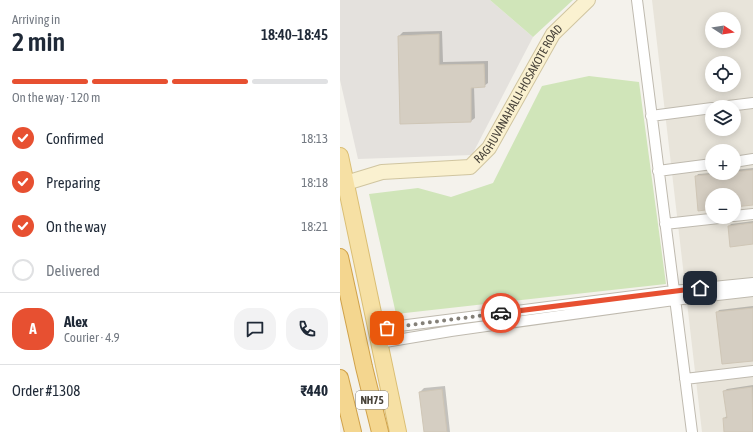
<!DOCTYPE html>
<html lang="en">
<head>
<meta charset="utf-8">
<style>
  :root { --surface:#fff; --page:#f2f2f3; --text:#1f2937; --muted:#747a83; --line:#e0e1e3; --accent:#e75031 }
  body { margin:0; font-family:"Asap Condensed",sans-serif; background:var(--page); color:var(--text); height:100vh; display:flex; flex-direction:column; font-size:15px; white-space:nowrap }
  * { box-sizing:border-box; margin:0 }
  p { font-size:13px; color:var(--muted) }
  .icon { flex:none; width:22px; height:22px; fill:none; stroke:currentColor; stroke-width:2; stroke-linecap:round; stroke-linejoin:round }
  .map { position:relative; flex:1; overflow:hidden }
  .sheet { display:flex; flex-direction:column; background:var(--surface); width:340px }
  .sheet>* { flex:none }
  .needle { width:26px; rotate:102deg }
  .fabs { position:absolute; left:365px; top:12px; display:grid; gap:8px }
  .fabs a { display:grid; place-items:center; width:36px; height:36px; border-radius:50%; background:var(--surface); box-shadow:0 2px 10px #0003; font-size:20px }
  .pin { position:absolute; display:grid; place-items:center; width:34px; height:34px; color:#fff; margin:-17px; border-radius:8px; box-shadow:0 2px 6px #0006 }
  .courier { position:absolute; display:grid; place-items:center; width:40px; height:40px; margin:-20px; border:3px solid #e75031; border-radius:50%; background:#fff; color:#222; box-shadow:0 1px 5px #0007 }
  .head em { font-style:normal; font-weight:600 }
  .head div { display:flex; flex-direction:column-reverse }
  .head { display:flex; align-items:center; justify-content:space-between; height:68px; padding:0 12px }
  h1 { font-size:26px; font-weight:600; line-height:30px }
  .bar { display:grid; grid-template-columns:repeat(4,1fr); gap:6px 4px; align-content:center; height:48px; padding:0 12px }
  .bar i { height:5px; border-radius:3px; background:var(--line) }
  .bar .selected { background:var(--accent) }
  .bar p { grid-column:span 4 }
  .line { display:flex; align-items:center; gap:10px; padding:0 12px; border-top:1px solid var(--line) }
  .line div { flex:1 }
  .round { display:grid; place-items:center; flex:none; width:42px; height:42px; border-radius:16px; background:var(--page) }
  ol { padding:0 12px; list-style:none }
  li { display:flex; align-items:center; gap:12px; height:44px }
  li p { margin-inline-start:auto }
  li .icon { padding:4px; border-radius:50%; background:var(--accent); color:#fff; stroke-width:4 }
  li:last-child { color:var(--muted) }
  li i { width:22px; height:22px; border:2px solid var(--line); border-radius:50% }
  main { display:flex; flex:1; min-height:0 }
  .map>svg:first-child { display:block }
  .residential { fill:#e8e4da; fill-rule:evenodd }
  .industrial { fill:#e4e1dd }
  .green { fill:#d0e5b9 }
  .shadow { fill:#0003 }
  .building { fill:#d5cec2; stroke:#cfc6b6 }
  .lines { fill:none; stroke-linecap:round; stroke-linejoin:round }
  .minor-casing { stroke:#bfbaaf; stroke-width:12 }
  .secondary-casing { stroke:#d0c5a0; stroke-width:16 }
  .primary-casing { stroke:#dabe74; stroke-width:18 }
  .trunk-casing { stroke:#d0a24a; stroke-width:18 }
  .minor { stroke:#fff; stroke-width:10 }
  .secondary { stroke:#faf1d0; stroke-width:14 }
  .primary { stroke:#f6e0a4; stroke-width:16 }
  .trunk { stroke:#f4d68f; stroke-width:16 }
  .done { stroke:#848078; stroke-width:4; stroke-dasharray:0 7.2 }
  .route { stroke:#e75031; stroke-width:5 }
  .labels { text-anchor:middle; stroke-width:3.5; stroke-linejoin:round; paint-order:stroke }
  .shield { fill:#fff; stroke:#7f7b75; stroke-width:1 }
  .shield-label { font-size:11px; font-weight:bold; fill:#48433a }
  .street-label { font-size:12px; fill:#48433a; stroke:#fff }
</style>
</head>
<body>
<main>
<section class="sheet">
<div class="head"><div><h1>2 min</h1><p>Arriving in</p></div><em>18:40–18:45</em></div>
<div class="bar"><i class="selected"></i><i class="selected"></i><i class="selected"></i><i></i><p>On the way · 120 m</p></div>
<ol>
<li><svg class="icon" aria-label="check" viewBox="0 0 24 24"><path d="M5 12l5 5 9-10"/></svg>Confirmed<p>18:13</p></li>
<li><svg class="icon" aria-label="check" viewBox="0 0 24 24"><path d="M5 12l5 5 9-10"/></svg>Preparing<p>18:18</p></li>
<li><svg class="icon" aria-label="check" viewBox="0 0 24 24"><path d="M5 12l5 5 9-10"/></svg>On the way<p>18:21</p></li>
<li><i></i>Delivered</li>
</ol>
<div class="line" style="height:72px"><b class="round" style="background:var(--accent);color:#fff">A</b><div><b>Alex</b><p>Courier · 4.9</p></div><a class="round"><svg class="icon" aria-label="chat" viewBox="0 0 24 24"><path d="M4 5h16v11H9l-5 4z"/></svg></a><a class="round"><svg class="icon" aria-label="phone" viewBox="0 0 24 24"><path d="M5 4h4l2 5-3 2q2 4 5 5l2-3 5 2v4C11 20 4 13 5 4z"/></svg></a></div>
<div class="line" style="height:52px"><div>Order #1308</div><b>₹440</b></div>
</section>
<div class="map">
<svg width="413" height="432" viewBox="0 0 413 432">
  <rect width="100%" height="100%" fill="#f4f2ec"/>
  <path class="residential" d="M312,0H413V432H362ZM372,19H394V41H372ZM372,63H394V85H372ZM372,107H394V129H372ZM372,151H394V173H372ZM372,195H394V217H372Z"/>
  <path class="industrial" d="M0,0H150L193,37L132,155L18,159L0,80Z"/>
  <path class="green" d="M150,0H233L193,37Z
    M249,76L299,82L326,284L56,314L29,194L78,188L111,197L153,183L202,86Z"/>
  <path class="shadow" d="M102,31L103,62L148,61V83L144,86L134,87L135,118L131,121L61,123L59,36L63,32Z
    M413,168V204L394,206V195H372V208L356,177L358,174L372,173H394V170Z
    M413,221V243L389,226L391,224Z
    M413,306V359L377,313L379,310Z
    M413,385V432H385L384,418L387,416L384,391L387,389Z
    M105,386L110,432H85L80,392L84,388Z"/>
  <path class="building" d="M99,34V65L144,64L145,87L131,88V122L60,124L58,36Z
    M413,170V205L394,207V195H372V209L358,211L355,176Z
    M413,223V244L390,247L388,226Z
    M413,308V361L382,364L376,312Z
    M412,387L413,432H384L383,418H387L383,391Z
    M102,389L107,432H84L79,392Z"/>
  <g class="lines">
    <defs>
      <path id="minor" d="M297,0L352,432
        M380,107L413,103
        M311,116L372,108
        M394,162L413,159
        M318,171L372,164
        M394,216L413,214
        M325,224L388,217
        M36,329L333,291L413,283
        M39,343L111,331L334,300L413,291
        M345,379L413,371"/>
      <g id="secondary">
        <path id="s1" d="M6,183L42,172L130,167L149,148L213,34L248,0"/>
      </g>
      <path id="primary" d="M0,156L58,432"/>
      <path id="trunk" d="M0,257L24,367L40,432
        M0,378L13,432"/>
    </defs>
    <use href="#minor" class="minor-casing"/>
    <use href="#secondary" class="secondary-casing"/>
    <use href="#primary" class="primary-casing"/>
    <use href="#trunk" class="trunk-casing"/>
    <use href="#minor" class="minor"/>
    <use href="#secondary" class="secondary"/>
    <use href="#primary" class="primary"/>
    <use href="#trunk" class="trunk"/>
  </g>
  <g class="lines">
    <path class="done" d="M47,328L161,313"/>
    <path class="route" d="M161,313L360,288"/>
  </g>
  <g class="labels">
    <rect class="shield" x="16" y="391" width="32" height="18" rx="3"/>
    <g class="shield-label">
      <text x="32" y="404">NH75</text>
    </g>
    <g class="street-label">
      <text dy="4" stroke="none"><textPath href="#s1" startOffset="214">RAGHUVANAHALLI-HOSAKOTE ROAD</textPath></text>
    </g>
  </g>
</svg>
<div class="fabs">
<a><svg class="needle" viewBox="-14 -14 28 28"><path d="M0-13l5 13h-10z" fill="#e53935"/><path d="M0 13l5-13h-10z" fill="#747a83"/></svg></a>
<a><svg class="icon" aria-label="locate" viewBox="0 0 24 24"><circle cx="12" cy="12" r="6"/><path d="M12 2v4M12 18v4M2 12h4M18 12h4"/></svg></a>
<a><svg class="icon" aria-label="layers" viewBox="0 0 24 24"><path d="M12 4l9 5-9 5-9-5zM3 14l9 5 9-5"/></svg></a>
<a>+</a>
<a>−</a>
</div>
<div class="pin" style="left:47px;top:328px;background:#ea580c"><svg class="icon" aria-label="bag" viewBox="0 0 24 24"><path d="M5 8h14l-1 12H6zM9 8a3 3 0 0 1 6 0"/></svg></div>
<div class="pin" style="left:360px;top:288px;background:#1f2937"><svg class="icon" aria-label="home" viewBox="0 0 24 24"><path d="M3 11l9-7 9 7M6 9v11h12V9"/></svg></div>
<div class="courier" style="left:161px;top:313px"><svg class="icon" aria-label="car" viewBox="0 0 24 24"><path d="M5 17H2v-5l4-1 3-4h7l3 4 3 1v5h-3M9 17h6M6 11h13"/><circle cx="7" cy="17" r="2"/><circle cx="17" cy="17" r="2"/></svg></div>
</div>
</main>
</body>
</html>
